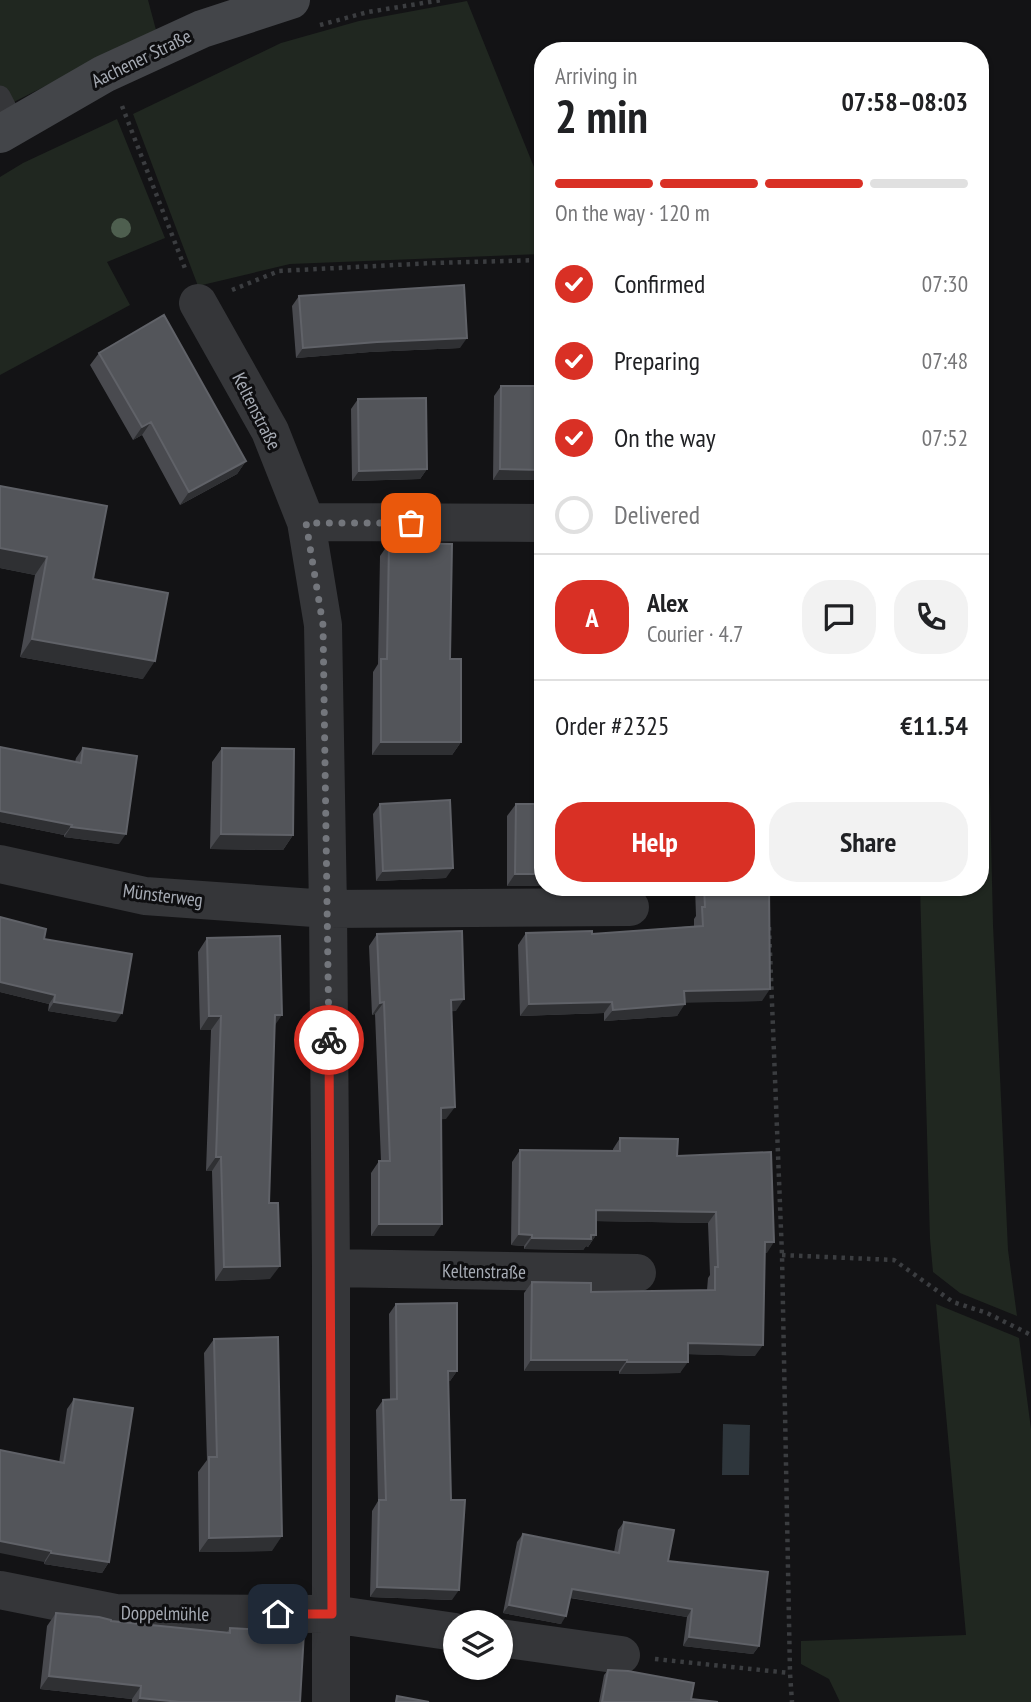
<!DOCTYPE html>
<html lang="en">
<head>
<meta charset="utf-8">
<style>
  :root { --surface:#fff; --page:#f2f2f2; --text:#202124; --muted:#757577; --line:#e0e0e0; --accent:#d93025 }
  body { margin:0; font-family:"PT Sans Narrow",sans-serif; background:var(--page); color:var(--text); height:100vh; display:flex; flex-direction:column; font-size:26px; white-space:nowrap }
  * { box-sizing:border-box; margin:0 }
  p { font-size:23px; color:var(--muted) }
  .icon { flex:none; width:38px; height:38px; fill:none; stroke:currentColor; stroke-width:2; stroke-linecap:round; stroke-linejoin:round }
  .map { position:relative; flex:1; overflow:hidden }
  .drawer { position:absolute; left:534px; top:42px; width:455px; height:854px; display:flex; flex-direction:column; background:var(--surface); border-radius:28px; box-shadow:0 2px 5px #0004 }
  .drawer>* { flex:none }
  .fabs { position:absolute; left:443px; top:1610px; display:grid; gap:14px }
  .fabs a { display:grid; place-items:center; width:70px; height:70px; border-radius:50%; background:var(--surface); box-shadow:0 2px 5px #0004; font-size:35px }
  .pin { position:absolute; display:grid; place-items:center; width:60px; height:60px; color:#fff; margin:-30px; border-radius:14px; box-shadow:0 4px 10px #0006 }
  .courier { position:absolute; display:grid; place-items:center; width:70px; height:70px; margin:-35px; border:5px solid #d93025; border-radius:50%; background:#fff; color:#222; box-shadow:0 2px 9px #0007 }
  .summary em { font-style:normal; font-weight:700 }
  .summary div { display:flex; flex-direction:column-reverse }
  .summary { display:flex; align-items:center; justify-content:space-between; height:119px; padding:0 21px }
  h1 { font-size:46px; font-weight:700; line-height:52px }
  .bar { display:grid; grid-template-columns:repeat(4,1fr); gap:10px 7px; align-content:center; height:84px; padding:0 21px }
  .bar i { height:9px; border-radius:5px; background:var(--line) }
  .bar .on { background:var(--accent) }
  .bar p { grid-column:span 4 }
  .line { display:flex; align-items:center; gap:18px; padding:0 21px; border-top:2px solid var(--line) }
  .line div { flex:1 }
  .round { display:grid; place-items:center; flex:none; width:74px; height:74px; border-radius:28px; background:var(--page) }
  ol { padding:0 21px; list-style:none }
  li { display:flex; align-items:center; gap:21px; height:77px }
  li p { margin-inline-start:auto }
  li .icon { padding:7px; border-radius:50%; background:var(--accent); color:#fff; stroke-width:4 }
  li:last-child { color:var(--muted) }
  li i { width:38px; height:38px; border:4px solid var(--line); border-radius:50% }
  .cta { display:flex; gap:14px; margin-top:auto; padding:14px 21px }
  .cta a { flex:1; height:80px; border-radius:28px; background:var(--accent); color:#fff; font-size:28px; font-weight:700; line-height:80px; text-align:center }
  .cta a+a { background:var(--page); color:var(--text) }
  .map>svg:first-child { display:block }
  .green { fill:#202720 }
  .water { fill:#2e363c }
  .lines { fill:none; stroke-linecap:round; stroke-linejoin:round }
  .path { stroke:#3b3d40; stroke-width:4.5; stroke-dasharray:3.5 5; stroke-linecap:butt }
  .service { stroke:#353639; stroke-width:21 }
  .minor { stroke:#353639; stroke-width:38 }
  .secondary { stroke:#434549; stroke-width:38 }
  .tree { fill:#4e5f4f }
  .wall { fill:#494a4f }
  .shaded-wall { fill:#2f3033 }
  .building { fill:#53555a; stroke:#606268; stroke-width:2 }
  .done { stroke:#73767c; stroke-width:7; stroke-dasharray:0 12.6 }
  .route { stroke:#d93025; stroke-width:9 }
  .labels { text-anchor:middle; stroke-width:6; stroke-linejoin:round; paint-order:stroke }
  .street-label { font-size:19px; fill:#a6abb4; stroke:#0e0e10 }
</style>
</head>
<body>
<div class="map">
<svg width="1031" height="1702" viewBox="0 0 1031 1702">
  <rect width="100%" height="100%" fill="#131315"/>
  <path class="green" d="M0,0H148L156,30L0,109Z
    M467,1L542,187V254L290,264L198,286L133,114L281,43L359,21Z
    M117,119L165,238L107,262L130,305L0,375V177L23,163Z
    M980,669L990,795L993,925L1008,1250L1017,1316L960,1293L933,1272L930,1239L920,887H980Z
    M936,1304L1019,1338L1031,1429V1702H840L829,1679L801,1664V1641L966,1635Z"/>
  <path class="water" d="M723,1424L750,1425L749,1475H722Z"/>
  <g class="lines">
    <path class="path" d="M320,25L368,12L442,0
      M122,106L186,271
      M232,290L279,271L434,263L542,260
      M769,927L782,1255L790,1673L792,1702
      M782,1255L894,1260L953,1302L987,1313L1031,1335
      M655,1659L790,1673"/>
    <path class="service" d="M0,96L15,125"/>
    <path class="minor" d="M198,303L270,431L306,522L323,625L328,909L331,1268V1702
      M306,522L542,523
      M0,864L145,896L328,909L630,907
      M331,1268L637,1273
      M0,1590L115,1613L332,1614L455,1632
      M500,1638L621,1655"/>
    <path class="secondary" d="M0,134L104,74L202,29L291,0"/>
  </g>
  <circle class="tree" cx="121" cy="228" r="10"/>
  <path class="wall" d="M299,296L460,348L370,352L296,358L292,306Z
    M99,353L246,461L237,474L180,505L142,435L133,440L90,365Z
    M501,386H542V480H493L494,396Z
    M358,399L427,469L420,479L352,481L351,409Z
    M0,486L93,579L143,679L20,657L35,575L0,568Z
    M389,543L450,659L461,742L452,755H372L373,672L378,664L380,556Z
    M0,747L75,762L76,758L83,748L119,844L64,837V835L0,822Z
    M222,748L293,835L283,850L210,849L212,762Z
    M380,804L446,878L376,881L373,814Z
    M516,804L542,886H507V816Z
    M695,887H769L762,1001L685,1002L677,1016L604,1021V1013L520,1016L518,945L526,933L592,934L694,926V919L696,916Z
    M0,917L44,939L116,1022L48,1011L49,1004L0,992Z
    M377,934L456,1011H452L446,1119H441L434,1236H371V1173L379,1161H381L375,1014L372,1015L369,946Z
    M207,938L275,1025L269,1203L270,1279L215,1281L212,1171H206L211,1030H200L198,952Z
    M620,1138L677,1156L767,1253H765L755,1356L688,1354L680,1373L619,1374V1371H524V1293L532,1282L591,1292L707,1290L708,1278L710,1275L708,1223L596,1221V1235L588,1247L586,1246L583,1250L524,1249V1246L511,1245L512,1162L520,1150L613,1151V1149Z
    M396,1304L457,1371L450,1381H448L452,1600L370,1597L372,1511L378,1501L376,1410L383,1400L390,1399L389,1314Z
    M214,1339L272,1551L199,1552L198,1472L207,1460L204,1353Z
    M74,1399L109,1562L102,1573L44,1564L67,1409Z
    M624,1522L668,1561L759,1646L753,1654L683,1646L687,1617L570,1598L561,1624L503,1613L517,1542L523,1534L614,1552L618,1530Z
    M56,1613L111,1621L227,1632L230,1628L300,1702H132V1699L40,1689L47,1626Z
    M608,1670L691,1699L718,1702H599L604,1675Z"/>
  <path class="shaded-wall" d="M467,338L460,348L370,352L296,358L303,348L377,342Z
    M151,422L142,435L133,440L142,427Z
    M246,461L237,474L180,505L189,492Z
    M427,469L420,479L352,481L359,471Z
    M500,469L542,470V480H493Z
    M0,548L47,557L35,575L0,568Z
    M32,639L155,661L143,679L20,657Z
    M381,742H461L452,755H372Z
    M0,811L72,825L64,835L0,822Z
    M71,827L126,834L119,844L64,837Z
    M221,834L293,835L283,850L210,849Z
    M453,868L446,878L376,881L383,871Z
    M515,874H542V886H507Z
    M0,982L55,995L49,1004L0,992Z
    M770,989L762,1001L676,1003L684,991Z
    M464,999L456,1011L443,1012L451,1000Z
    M54,1002L122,1013L116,1022L48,1011Z
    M384,1002L375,1014L372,1015L380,1003Z
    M612,1002L604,1013L520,1016L529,1004Z
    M685,1004L677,1016L604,1021L613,1010Z
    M275,1015H282L273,1028Z
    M209,1016H221L211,1030H200Z
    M455,1107L446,1119L433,1120L441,1108Z
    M216,1157H221L212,1171H206Z
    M596,1210L716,1212L708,1223L588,1221Z
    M379,1224H442L434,1236H371Z
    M519,1234L532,1235L524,1246L511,1245Z
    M596,1235L588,1247L586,1246L583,1250L524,1249L532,1238Z
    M765,1242H774L767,1253H758Z
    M280,1266L270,1279L215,1281L224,1267Z
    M688,1343L763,1345L755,1356L680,1354Z
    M531,1360H627L619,1371H524Z
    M627,1362H688L680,1373L619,1374Z
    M448,1371H457L450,1381L441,1382Z
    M282,1536L272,1551L199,1552L209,1538Z
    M0,1541L51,1551L44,1562L0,1553Z
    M51,1553L109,1562L102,1573L44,1564Z
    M377,1587L459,1590L452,1600L370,1597Z
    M572,1589L692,1609L687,1617L566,1597Z
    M509,1605L566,1616L561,1624L503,1613Z
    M689,1637L759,1646L753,1654L683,1646Z
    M49,1676L141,1686L132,1699L40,1689Z
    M140,1698L180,1702H137Z"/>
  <path class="building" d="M464,285L467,338L377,342L303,348L299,296Z
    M164,315L246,461L189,492L151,422L142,427L99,353Z
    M501,386H542V470L500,469Z
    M426,398L427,469L359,471L358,399Z
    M0,486L107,506L93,579L168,593L155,661L32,639L47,557L0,548Z
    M389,543L452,544L450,659H461V742H381V659H387Z
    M0,747L81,763L83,748L137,756L126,834L71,827L72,825L0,811Z
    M222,748L294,749L293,835L221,834Z
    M450,800L453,868L383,871L380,804Z
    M516,804H542V874H515Z
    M704,887H769L770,989L684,991L685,1004L613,1010L612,1002L529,1004L526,933L592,931V934L703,926L702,907H705Z
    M0,917L46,929L44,939L132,954L122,1013L54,1002L55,995L0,982Z
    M462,931L464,999L451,1000L455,1107L441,1108L442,1224H379V1161H390L384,1002L380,1003L377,934Z
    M280,936L282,1015H275L269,1203H278L280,1266L224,1267L221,1157H216L221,1016H209L207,938Z
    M620,1138L678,1139L677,1156L771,1152L774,1242H765L763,1345L688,1343V1362H627V1360H531L532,1282L591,1283V1292L715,1290V1267H718L716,1212L596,1210V1235H591V1239L532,1238V1235L519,1234L520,1150L620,1151Z
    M457,1303V1371H448L451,1500H465L459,1590L377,1587L379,1500H386L383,1400L397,1399L396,1304Z
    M278,1337L282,1536L209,1538V1457H217L214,1339Z
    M74,1399L133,1408L109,1562L51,1553V1551L0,1541V1450L64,1463Z
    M624,1522L674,1530L668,1561L768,1572L759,1646L689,1637L692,1609L572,1589L566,1616L509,1605L523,1534L619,1553Z
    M56,1613L99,1617L111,1620V1621L230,1633V1628L304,1632L300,1702H180L140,1698L141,1686L49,1676Z
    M608,1670L628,1671L694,1683L691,1699L718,1702H602Z
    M397,1696L429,1702H396Z"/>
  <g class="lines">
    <path class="done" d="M329,1040L323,625L306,523H411"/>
    <path class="route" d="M278,1614H332L329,1040"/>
  </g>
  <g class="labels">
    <g class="street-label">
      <text transform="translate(141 58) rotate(-26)" y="7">Aachener Straße</text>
      <text transform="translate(257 411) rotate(63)" y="7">Keltenstraße</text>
      <text transform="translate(163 895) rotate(7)" y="7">Münsterweg</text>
      <text transform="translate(484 1271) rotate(1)" y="7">Keltenstraße</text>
      <text transform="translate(165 1613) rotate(1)" y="7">Doppelmühle</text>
    </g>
  </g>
</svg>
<div class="fabs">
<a><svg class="icon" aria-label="layers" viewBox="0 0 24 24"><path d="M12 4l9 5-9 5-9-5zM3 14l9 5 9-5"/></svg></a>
</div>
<div class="pin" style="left:411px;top:523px;background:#ea580c"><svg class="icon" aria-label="bag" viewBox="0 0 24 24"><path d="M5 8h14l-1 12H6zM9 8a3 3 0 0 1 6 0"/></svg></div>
<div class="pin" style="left:278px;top:1614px;background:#1f2937"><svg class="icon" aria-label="home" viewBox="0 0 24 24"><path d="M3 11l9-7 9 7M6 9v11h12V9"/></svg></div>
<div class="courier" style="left:329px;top:1040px"><svg class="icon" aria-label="bike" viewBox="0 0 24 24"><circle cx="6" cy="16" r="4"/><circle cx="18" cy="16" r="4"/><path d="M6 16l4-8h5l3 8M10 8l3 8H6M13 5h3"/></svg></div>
<section class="drawer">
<div class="summary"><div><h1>2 min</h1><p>Arriving in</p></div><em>07:58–08:03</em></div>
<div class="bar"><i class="on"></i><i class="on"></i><i class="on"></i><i></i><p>On the way · 120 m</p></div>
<ol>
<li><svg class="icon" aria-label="check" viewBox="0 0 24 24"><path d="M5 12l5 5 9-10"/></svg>Confirmed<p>07:30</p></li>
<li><svg class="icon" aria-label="check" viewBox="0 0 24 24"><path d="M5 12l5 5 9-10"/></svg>Preparing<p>07:48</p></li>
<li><svg class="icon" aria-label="check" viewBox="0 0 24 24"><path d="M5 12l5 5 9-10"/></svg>On the way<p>07:52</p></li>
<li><i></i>Delivered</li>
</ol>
<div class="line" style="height:126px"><b class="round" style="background:var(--accent);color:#fff">A</b><div><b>Alex</b><p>Courier · 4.7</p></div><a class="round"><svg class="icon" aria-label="chat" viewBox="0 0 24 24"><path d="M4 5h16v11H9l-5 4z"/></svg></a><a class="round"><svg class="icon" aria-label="phone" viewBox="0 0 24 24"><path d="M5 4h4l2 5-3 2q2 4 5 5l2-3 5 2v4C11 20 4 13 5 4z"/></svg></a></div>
<div class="line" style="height:91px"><div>Order #2325</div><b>€11.54</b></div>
<div class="cta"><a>Help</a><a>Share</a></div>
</section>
</div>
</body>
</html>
